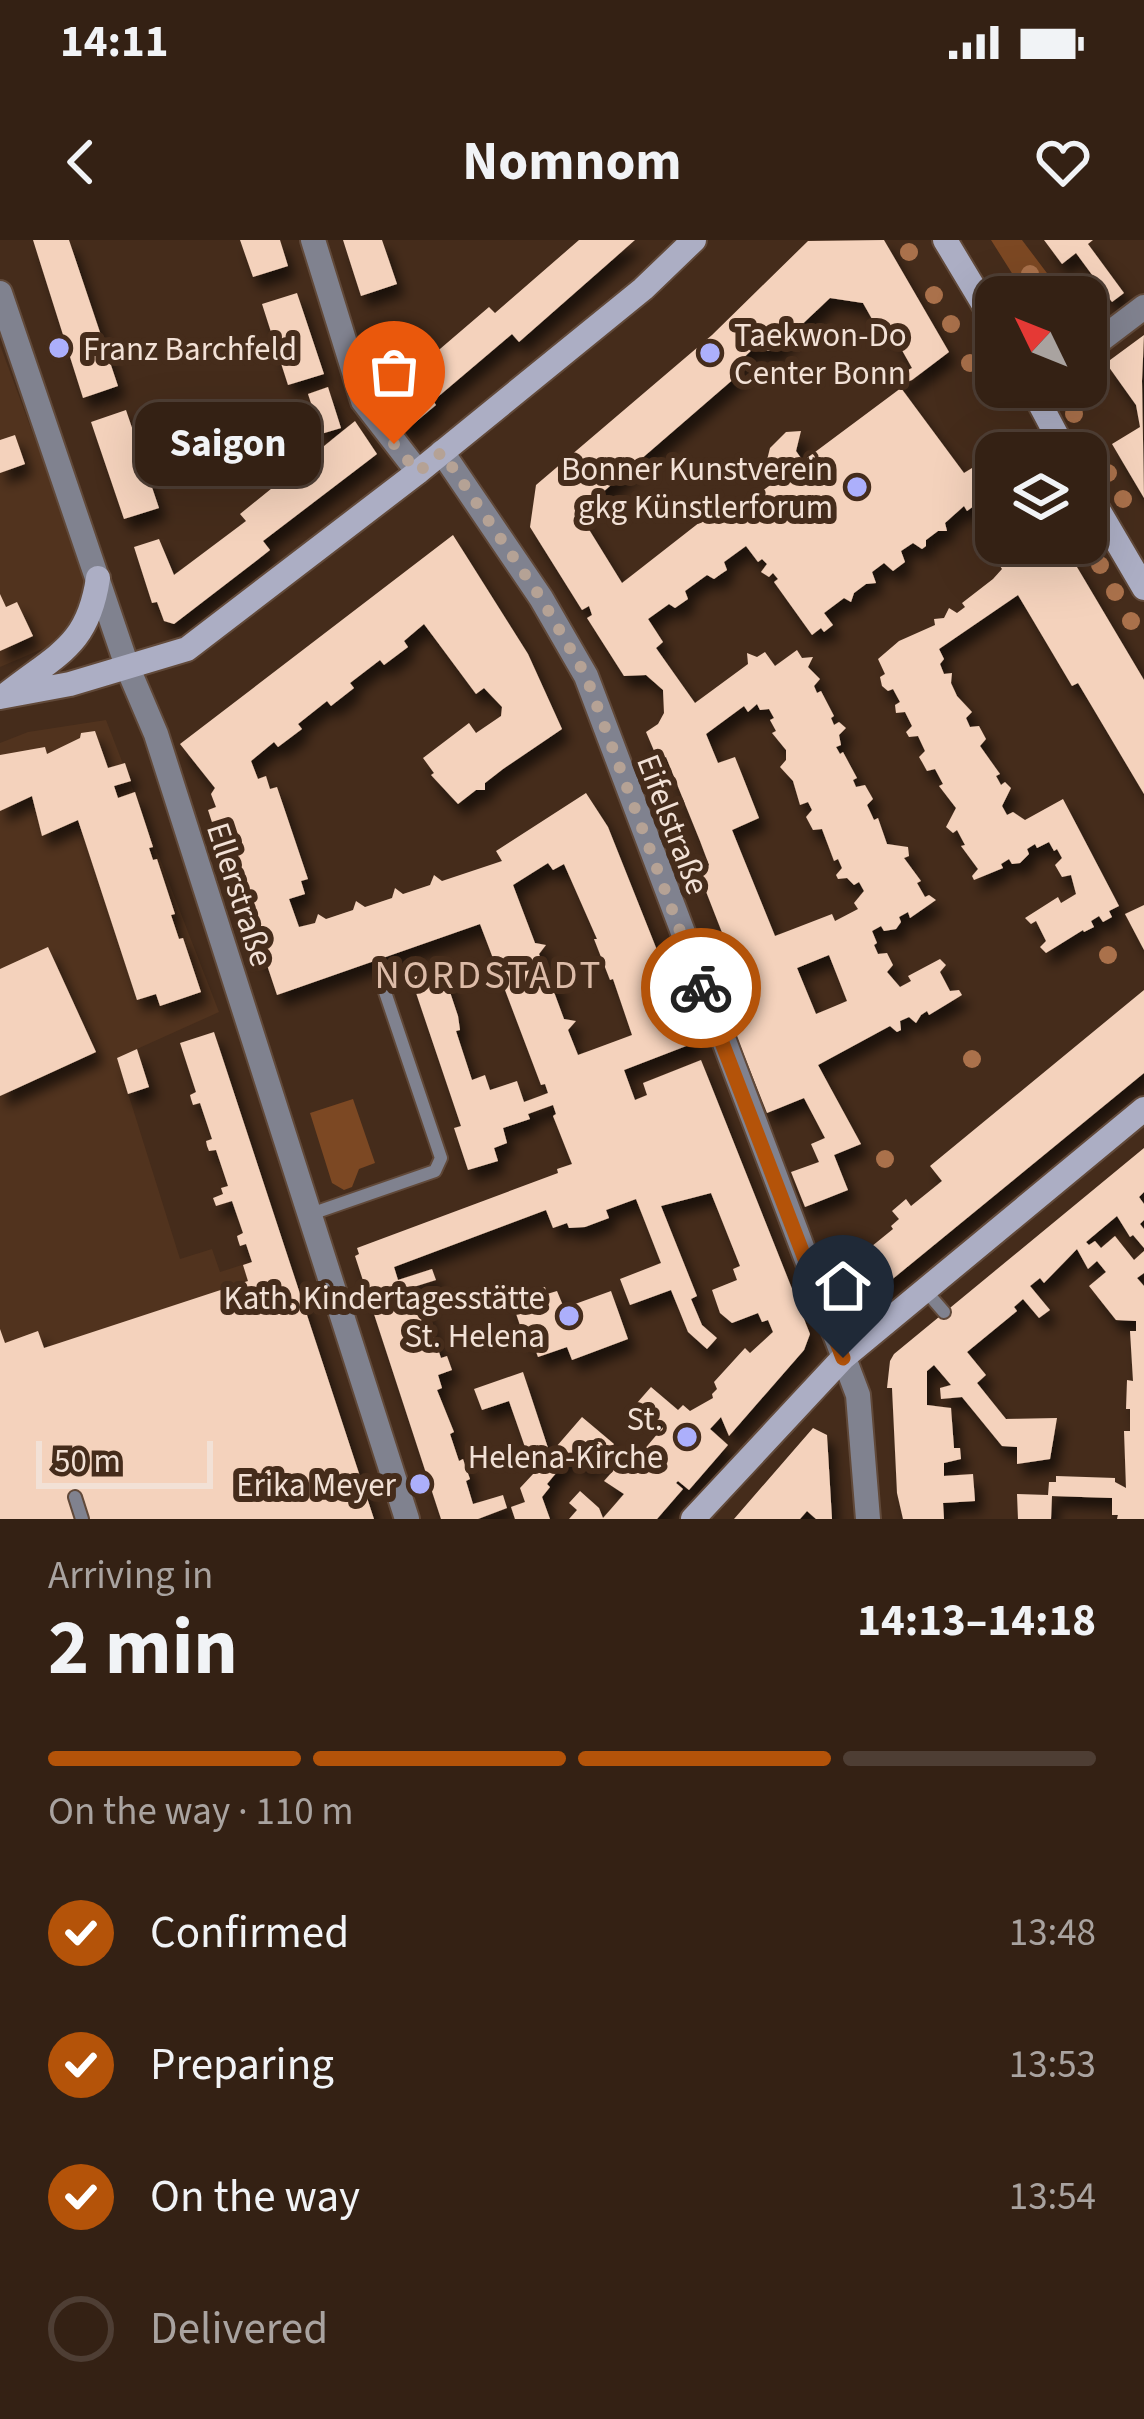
<!DOCTYPE html>
<html lang="en">
<head>
<meta charset="utf-8">
<style>
  :root { --surface:#342114; --page:#3c291d; --text:#f1f3f6; --muted:#a9a3a0; --line:#4e3e34; --accent:#b45309 }
  body { margin:0; font-family:"Source Sans 3",sans-serif; background:var(--page); color:var(--text); height:100vh; display:flex; flex-direction:column; font-size:45px; white-space:nowrap }
  * { box-sizing:border-box; margin:0 }
  p { font-size:39px; color:var(--muted) }
  .icon { flex:none; width:66px; height:66px; fill:none; stroke:currentColor; stroke-width:2; stroke-linecap:round; stroke-linejoin:round }
  .map { position:relative; height:1279px; overflow:hidden }
  .panel { display:flex; flex-direction:column; background:var(--surface); flex:1 }
  .panel>* { flex:none }
  .needle { width:78px; rotate:313deg }
  .buttons { position:absolute; left:975px; top:36px; display:grid; gap:24px }
  .buttons a { display:grid; place-items:center; width:132px; height:132px; border-radius:24px; background:var(--surface); box-shadow:0 12px 48px #0002,0 0 0 3px var(--line); font-size:60px }
  .scale { position:absolute; left:36px; bottom:30px; width:177px; box-sizing:border-box; padding-left:12px; border:6px solid #f2e1d6; border-top:0; font-size:33px; line-height:42px; white-space:nowrap; color:#f2e1d6; -webkit-text-stroke:9px #452c1b; paint-order:stroke }
  .pin { position:absolute; display:grid; place-items:center; width:102px; height:102px; color:#fff; margin:-123px -51px; border-radius:50% 50% 50% 0; rotate:-45deg; box-shadow:0 0 12px #0007 }
  .pin .icon { rotate:45deg }
  .courier { position:absolute; display:grid; place-items:center; width:120px; height:120px; margin:-60px; border:9px solid #b45309; border-radius:50%; background:#fff; color:#222; box-shadow:0 3px 15px #0007 }
  .bubble { position:absolute; height:84px; border-radius:24px; background:var(--surface); box-shadow:0 12px 48px #0002,0 0 0 3px var(--line); font-size:39px; font-weight:700; line-height:84px; text-align:center }
  .summary em { font-style:normal; font-weight:700 }
  .summary div { display:flex; flex-direction:column-reverse }
  .summary { display:flex; align-items:center; justify-content:space-between; height:204px; padding:0 48px }
  h1 { font-size:78px; font-weight:700; line-height:90px }
  .bar { display:grid; grid-template-columns:repeat(4,1fr); gap:18px 12px; align-content:center; height:144px; padding:0 48px }
  .bar i { height:15px; border-radius:9px; background:var(--line) }
  .bar .active { background:var(--accent) }
  .bar p { grid-column:span 4 }
  ol { padding:0 48px; list-style:none }
  li { display:flex; align-items:center; gap:36px; height:132px }
  li p { margin-inline-start:auto }
  li .icon { padding:12px; border-radius:50%; background:var(--accent); color:#fff; stroke-width:4 }
  li:last-child { color:var(--muted) }
  li i { width:66px; height:66px; border:6px solid var(--line); border-radius:50% }
  .status { display:flex; justify-content:space-between; align-items:center; height:84px; padding:0 60px; background:var(--surface); direction:ltr }
  .status svg { height:33px; fill:currentColor }
  header { display:flex; justify-content:space-between; align-items:center; height:156px; padding:0 48px; background:var(--surface); font-size:54px; font-weight:700 }
  .map>svg:first-child { display:block }
  .built { fill:#51331e }
  .green { fill:#7c4823 }
  .building { fill:#f4d2bc; fill-rule:evenodd; filter:url(#shadow) }
  .lines { fill:none; stroke-linecap:round; stroke-linejoin:round }
  .lane-casing { stroke:#614939; stroke-width:16 }
  .street-casing { stroke:#614939; stroke-width:28 }
  .secondary-casing { stroke:#614939; stroke-width:28 }
  .lane { stroke:#80828f; stroke-width:12 }
  .street { stroke:#80828f; stroke-width:24 }
  .secondary { stroke:#acaec4; stroke-width:24 }
  .tree { fill:#aa714b }
  .done { stroke:#b5a295; stroke-width:12; stroke-dasharray:0 21.6 }
  .route { stroke:#b45309; stroke-width:15 }
  .poi-dot { fill:#acaffb; stroke:#452c1b; stroke-width:4.5 }
  .labels { text-anchor:middle; stroke-width:12; stroke-linejoin:round; paint-order:stroke }
  .poi-label { font-size:33px; fill:#f2e1d6; stroke:#452c1b; text-anchor:end }
  .street-label { font-size:33px; fill:#f2e1d6; stroke:#452c1b }
  .quarter-label { font-size:39px; letter-spacing:3px; fill:#ddbca8; stroke:#452c1b }
</style>
</head>
<body>
<div class="status"><b>14:11</b><svg viewBox="0 0 49 12"><path d="M0 12V9h3v3zM5 12V6h3v6zM10 12V3h3v9zM15 12V0h3v12zM26 1h20v11H26zM47 4h2v5h-2z"/></svg></div>
<header><svg class="icon" aria-label="back" viewBox="0 0 24 24"><path d="M15 5l-7 7 7 7"/></svg>Nomnom<svg class="icon" aria-label="heart" viewBox="0 0 24 24"><path d="M12 20l-8-8c-3-5 5-10 8-4 3-6 11-1 8 4z"/></svg></header>
<div class="map">
<svg width="1144" height="1279" viewBox="0 0 1144 1279">
  <defs>
    <filter id="shadow"><feDropShadow dx="7" dy="11" stdDeviation="6" flood-color="#0009"/></filter>
  </defs>
  <rect width="100%" height="100%" fill="#452c1b"/>
  <path class="built" d="M0,105L103,383L0,427Z
    M106,480L219,772L117,818L180,1019L212,1009L220,1032L286,1011L374,1279H0V503L28,492Z"/>
  <path class="green" d="M991,0H1022L1065,57H1027Z
    M353,859L375,923L359,929L352,947L344,950L332,943L310,873Z"/>
  <path class="building" d="M33,0H69L118,146L83,158Z
    M240,0H280L288,26L253,37Z
    M343,0H382L397,44L361,56Z
    M579,0H635L519,102L512,94L433,161L436,165L406,190L396,179L394,181L378,162L489,67L495,73Z
    M884,0L949,112L912,140L895,147L891,138L912,128L890,89L881,95L863,63L830,58L775,110L761,111L756,106L738,123L744,130L588,265L578,266L577,280L585,283L622,343L709,275L715,279L738,258L743,265L795,227L791,222L776,233L766,224L770,208L786,192L801,191L796,211L803,221L901,148L964,233L996,213V298L978,263L967,271L964,266L945,283L947,291H938L926,300V306L922,309L913,303L901,311L905,322L893,331L884,323L872,332L876,343L866,344L854,353L851,362L844,358L824,373L833,385L824,392L821,388L812,395L774,342L778,339L773,333L769,337L761,332L767,324L762,319L758,322L746,306L724,322L727,330L721,334L714,339L707,335L685,351L688,359L675,368L669,364L648,379L663,402L656,408L695,463L748,424L747,413L757,417L765,412L775,426L797,410L802,418L813,417L808,427L820,439L814,446L817,453L821,451L834,476L831,478L834,485L839,482L846,488L839,495L841,505L836,507L840,514L843,512L857,538L853,540L856,547L865,545L873,559L867,565L874,580L878,578L887,604L908,607L909,616L904,618L921,641L917,643L925,657L929,655L936,660L910,678L908,672L899,677L901,682L896,689L884,691L881,686L872,691L877,703L874,705L878,714L887,713L893,725L887,732L900,747L911,741L908,736L940,719L946,725L940,732L950,751L959,750L962,755L929,775L927,771L921,775L916,783L909,777L900,781L901,790L897,792L890,786L818,825L861,904L834,915L848,950L805,967L791,932L819,922L811,904L825,898L804,858L767,873L707,722L730,713L698,631L709,625L700,601L666,517L658,520L646,492L658,484L664,473L663,450L646,435L624,436L587,378L592,375L589,366L582,370L530,287L536,245L712,95L808,1ZM757,464L760,470L769,469L774,478L770,480L776,491L772,493L786,510V520L780,527L793,541L800,565L808,562L812,570L806,577L813,590L822,589L834,621L838,619L842,628L836,635L838,639L847,638L854,645L859,642L864,651L854,663L858,669L835,681L832,674L775,696L732,590L759,578L735,517L718,523L706,494L744,466L748,472ZM829,715L847,761L816,774L797,728Z
    M1044,0H1093L1088,4L1124,53L1112,62L1076,13L1062,24Z
    M297,53L324,134L288,145L262,64Z
    M1144,95L1142,141L1144,258L1112,204L1140,187L1136,165L1106,123Z
    M328,147L341,188L321,194L308,154Z
    M126,170L159,268L124,279L91,182Z
    M355,181L377,214L263,301L270,310L256,321L174,384L164,381L157,362L152,363L134,307L159,299L174,335L246,281L240,274Z
    M15,195L25,224L0,233V200Z
    M453,295L528,414L562,489L503,529L485,543V550H476L458,564L431,535L434,533L423,518L469,483L476,493L501,476L502,467L484,448L476,454L424,384L404,401L408,407L384,425L380,420L350,443L354,448L331,466L327,461L298,484L302,489L278,507L274,502L251,521L258,539L266,536L270,549L277,547L308,639L301,641L305,654L289,659L299,687L315,683L318,674L326,679L353,670L356,661L365,667L392,658L395,648L403,654L430,645L434,635L442,641L502,621L496,611L586,553L608,587L694,803L624,830L635,860L647,855L643,843L701,820L810,1094L804,1110L729,1196L721,1177L710,1189L728,1205L689,1250L678,1241L676,1243L683,1249L657,1279H569L577,1270L569,1263L580,1251L599,1268L603,1278L624,1254L604,1241L613,1231L596,1217L586,1229L571,1215L547,1244L550,1247L542,1257L550,1279H515L511,1267L525,1262L520,1248L534,1233L509,1161L482,1170L474,1149L523,1132L550,1214L582,1177L614,1204L610,1209L637,1232L648,1219L651,1222L654,1220L643,1211L664,1186L637,1163L651,1147L678,1170L683,1165L690,1171L713,1158L712,1154L717,1149L714,1142L745,1108L750,1113L773,1092L768,1080L762,1082L758,1073L732,1083L720,1073L712,1050L737,1040L733,1029L740,1026L711,953L661,966L697,1056L691,1059L702,1085L717,1098L707,1109L688,1092L671,1050L630,1065L620,1039L661,1023L636,959L606,970L609,978L585,987L569,988L567,983L553,988L546,970L394,1027L398,1040L432,1029L436,1040L404,1050L408,1063L421,1058L441,1118L447,1116L452,1130L438,1135L442,1148L437,1150L454,1192L450,1194L459,1221L463,1219L470,1239L466,1241L473,1264L503,1255L507,1268L478,1279H441L355,1016L359,1014L357,1008L558,933L557,929L572,924L553,876L556,874L553,865L528,874L530,879L503,888L507,903L494,908L498,921L468,930L454,888L461,886L411,738L442,728L458,776L460,790L456,791L472,840L485,835L490,850L517,841L524,862L548,853L545,844L541,845L480,684L277,755L264,716L257,718L238,659L245,656L240,641L232,643L208,570L216,567L211,554L215,548L180,504ZM548,623L553,630L564,624L597,699H594L610,740L613,739L632,795L578,815L568,790L576,781L564,779L554,752L561,743L549,741L539,714L546,705L535,703L513,645Z
    M1004,303H1063L1068,311L1063,313L1070,324L1074,322L1144,440V554L1078,443L1072,446L1018,355L939,409L944,419L940,424L944,434L952,433L951,443L957,456L972,472L966,478L970,487L979,486L986,499L980,506L1000,534L996,536L1001,545L1005,542L1011,548L1002,566L1007,575L1013,572L1025,580L1063,559L1119,666L1109,671L1112,677L1103,682L1099,676L1091,681L1094,687L1084,692L1083,690L1046,713L1040,707L1046,701L1036,681L1031,684L1025,678L1058,657L1061,663L1076,654L1071,635L1062,637L1055,625L1062,618L1057,609L1054,611L1049,602L1037,608L1035,604L1027,609L1029,614L1020,623L1012,624L1009,619L1001,624L1003,628L974,640L972,636L978,629L961,606L965,605L957,590L953,593L946,587L956,568L939,546L943,544L935,529L927,531L922,522L919,517L925,511L918,496L909,497L906,492L912,486L905,472L896,473L895,465L900,462L893,449L888,451L882,446L880,437L885,434L878,419L899,401L935,385L934,379L944,378L949,368L957,373L965,367L962,363L993,339L1002,329L1000,326L1011,317Z
    M0,354L6,367L17,362L33,396L0,411Z
    M95,491L108,528L125,523L131,541L114,546L118,558L135,552L153,607L149,608L153,620L157,619L175,674L171,675L179,699L183,698L201,752L160,766L156,754L137,760L78,580L42,596L32,556L0,571V515L45,507L47,514L80,498L81,493Z
    M1144,665V710L1125,674Z
    M48,707L96,812L0,856V729Z
    M1144,750V833L856,1069L833,1037L821,1007L840,1000L850,1024L893,989L891,986L899,979L892,971L906,959L911,966L942,941L930,926Z
    M214,792L374,1279H0V1089L5,1103L38,1091L44,1108L248,1041L243,1025L252,1022L246,1004L240,1006L238,1000L237,996L243,993L232,961L216,966L213,958L223,954L221,948L228,946L216,910L209,911L207,906L206,901L212,899L200,863L193,865L191,859L190,855L196,852L180,803Z
    M137,809L149,847L128,854L117,818Z
    M1144,908V952L1139,957L1144,964V980L1140,984L1144,989V1008L1133,995L1130,997L1117,976L1086,1002L1089,1005L1095,1001L1101,1008L1115,996L1134,1020L1144,1011V1033L1137,1038L1144,1046V1279H1117L1118,1275H1112V1258L1052,1256L1051,1279H1018L1017,1254L1048,1255L1049,1242H1056V1236L1115,1238V1242L1126,1248L1124,1191H1130V1169H1126L1127,1140L1133,1141L1130,1091H1136V1081L1116,1080L1089,1046L1106,1032L1097,1021L1088,1029L1077,1009L1044,1043L1040,1038L1030,1046L1050,1070L1039,1078L1023,1059L1014,1067L1017,1071L967,1112L986,1135L977,1143L1006,1179L1057,1178L1050,1219L1017,1224V1207L1002,1206L962,1157L941,1159L940,1148L951,1145L934,1125L927,1131V1165L951,1168L954,1208H960L961,1219L944,1223V1236L973,1234L975,1261L943,1263L944,1279H903L897,1253L892,1148H887L890,1121L894,1114Z
    M545,1047L547,1054L557,1051L564,1068L611,1051L628,1099L572,1120L567,1107L538,1117L531,1098L525,1100L511,1059Z
    M813,1188L827,1195L832,1279H816L807,1271L800,1279H734Z"/>
  <g class="lines">
    <defs>
      <path id="lane" d="M308,975L435,931L441,918L385,752
        M925,1050L944,1072
        M75,1257L82,1279"/>
      <path id="street" d="M313,0L363,161L418,232
        M0,53L127,426L156,494L407,1279
        M1086,111L1144,67
        M442,212L541,358L586,436L858,1155L868,1279"/>
      <path id="secondary" d="M945,0L996,85
        M1031,147L1066,213
        M1086,249L1144,348
        M8,453C59,413 88,405 98,338
        M0,457L70,444L187,409L418,232L643,49L694,0
        M693,1279L843,1118L1144,869"/>
    </defs>
    <use href="#lane" class="lane-casing"/>
    <use href="#street" class="street-casing"/>
    <use href="#secondary" class="secondary-casing"/>
    <use href="#lane" class="lane"/>
    <use href="#street" class="street"/>
    <use href="#secondary" class="secondary"/>
  </g>
  <g class="tree">
    <circle cx="909" cy="12" r="9"/>
    <circle cx="1030" cy="34" r="9"/>
    <circle cx="934" cy="55" r="9"/>
    <circle cx="951" cy="84" r="9"/>
    <circle cx="970" cy="123" r="9"/>
    <circle cx="997" cy="160" r="9"/>
    <circle cx="1074" cy="174" r="9"/>
    <circle cx="1108" cy="233" r="9"/>
    <circle cx="1123" cy="259" r="9"/>
    <circle cx="1100" cy="325" r="9"/>
    <circle cx="1115" cy="352" r="9"/>
    <circle cx="1131" cy="381" r="9"/>
    <circle cx="1108" cy="715" r="9"/>
    <circle cx="972" cy="819" r="9"/>
    <circle cx="885" cy="919" r="9"/>
  </g>
  <g class="lines">
    <path class="done" d="M394,204L418,232L442,212L541,358L586,436L701,748"/>
    <path class="route" d="M701,748L843,1118"/>
  </g>
  <g class="poi-dot">
    <circle cx="59" cy="108" r="12"/>
    <circle cx="710" cy="113" r="12"/>
    <circle cx="857" cy="247" r="12"/>
    <circle cx="569" cy="1076" r="12"/>
    <circle cx="687" cy="1197" r="12"/>
    <circle cx="420" cy="1244" r="12"/>
  </g>
  <g class="labels">
    <g class="poi-label">
      <text x="734" y="106" text-anchor="start">Taekwon-Do<tspan x="734" dy="38">Center Bonn</tspan></text>
      <text x="83" y="120" text-anchor="start">Franz Barchfeld</text>
      <text x="833" y="240">Bonner Kunstverein<tspan x="833" dy="38">gkg Künstlerforum</tspan></text>
      <text x="545" y="1069">Kath. Kindertagesstätte<tspan x="545" dy="38">St. Helena</tspan></text>
      <text x="663" y="1190">St.<tspan x="663" dy="38">Helena-Kirche</tspan></text>
      <text x="396" y="1256">Erika Meyer</text>
    </g>
    <g class="street-label">
      <text transform="translate(674 584) rotate(69)" y="12">Eifelstraße</text>
      <text transform="translate(241 654) rotate(72)" y="12">Ellerstraße</text>
    </g>
    <g class="quarter-label">
      <text x="489" y="748">NORDSTADT</text>
    </g>
  </g>
</svg>
<div class="buttons">
<a><svg class="needle" viewBox="-14 -14 28 28"><path d="M0-13l5 13h-10z" fill="#e53935"/><path d="M0 13l5-13h-10z" fill="#a9a3a0"/></svg></a>
<a><svg class="icon" aria-label="layers" viewBox="0 0 24 24"><path d="M12 4l9 5-9 5-9-5zM3 14l9 5 9-5"/></svg></a>
</div>
<div class="scale">50 m</div>
<div class="pin" style="left:394px;top:204px;background:#ea580c"><svg class="icon" aria-label="bag" viewBox="0 0 24 24"><path d="M5 8h14l-1 12H6zM9 8a3 3 0 0 1 6 0"/></svg></div>
<div class="pin" style="left:843px;top:1118px;background:#1f2937"><svg class="icon" aria-label="home" viewBox="0 0 24 24"><path d="M3 11l9-7 9 7M6 9v11h12V9"/></svg></div>
<div class="courier" style="left:701px;top:748px"><svg class="icon" aria-label="bike" viewBox="0 0 24 24"><circle cx="6" cy="16" r="4"/><circle cx="18" cy="16" r="4"/><path d="M6 16l4-8h5l3 8M10 8l3 8H6M13 5h3"/></svg></div>
<div class="bubble" style="left:135px;top:162px;width:186px">Saigon</div>
</div>
<section class="panel">
<div class="summary"><div><h1>2 min</h1><p>Arriving in</p></div><em>14:13–14:18</em></div>
<div class="bar"><i class="active"></i><i class="active"></i><i class="active"></i><i></i><p>On the way · 110 m</p></div>
<ol>
<li><svg class="icon" aria-label="check" viewBox="0 0 24 24"><path d="M5 12l5 5 9-10"/></svg>Confirmed<p>13:48</p></li>
<li><svg class="icon" aria-label="check" viewBox="0 0 24 24"><path d="M5 12l5 5 9-10"/></svg>Preparing<p>13:53</p></li>
<li><svg class="icon" aria-label="check" viewBox="0 0 24 24"><path d="M5 12l5 5 9-10"/></svg>On the way<p>13:54</p></li>
<li><i></i>Delivered</li>
</ol>
</section>
</body>
</html>
